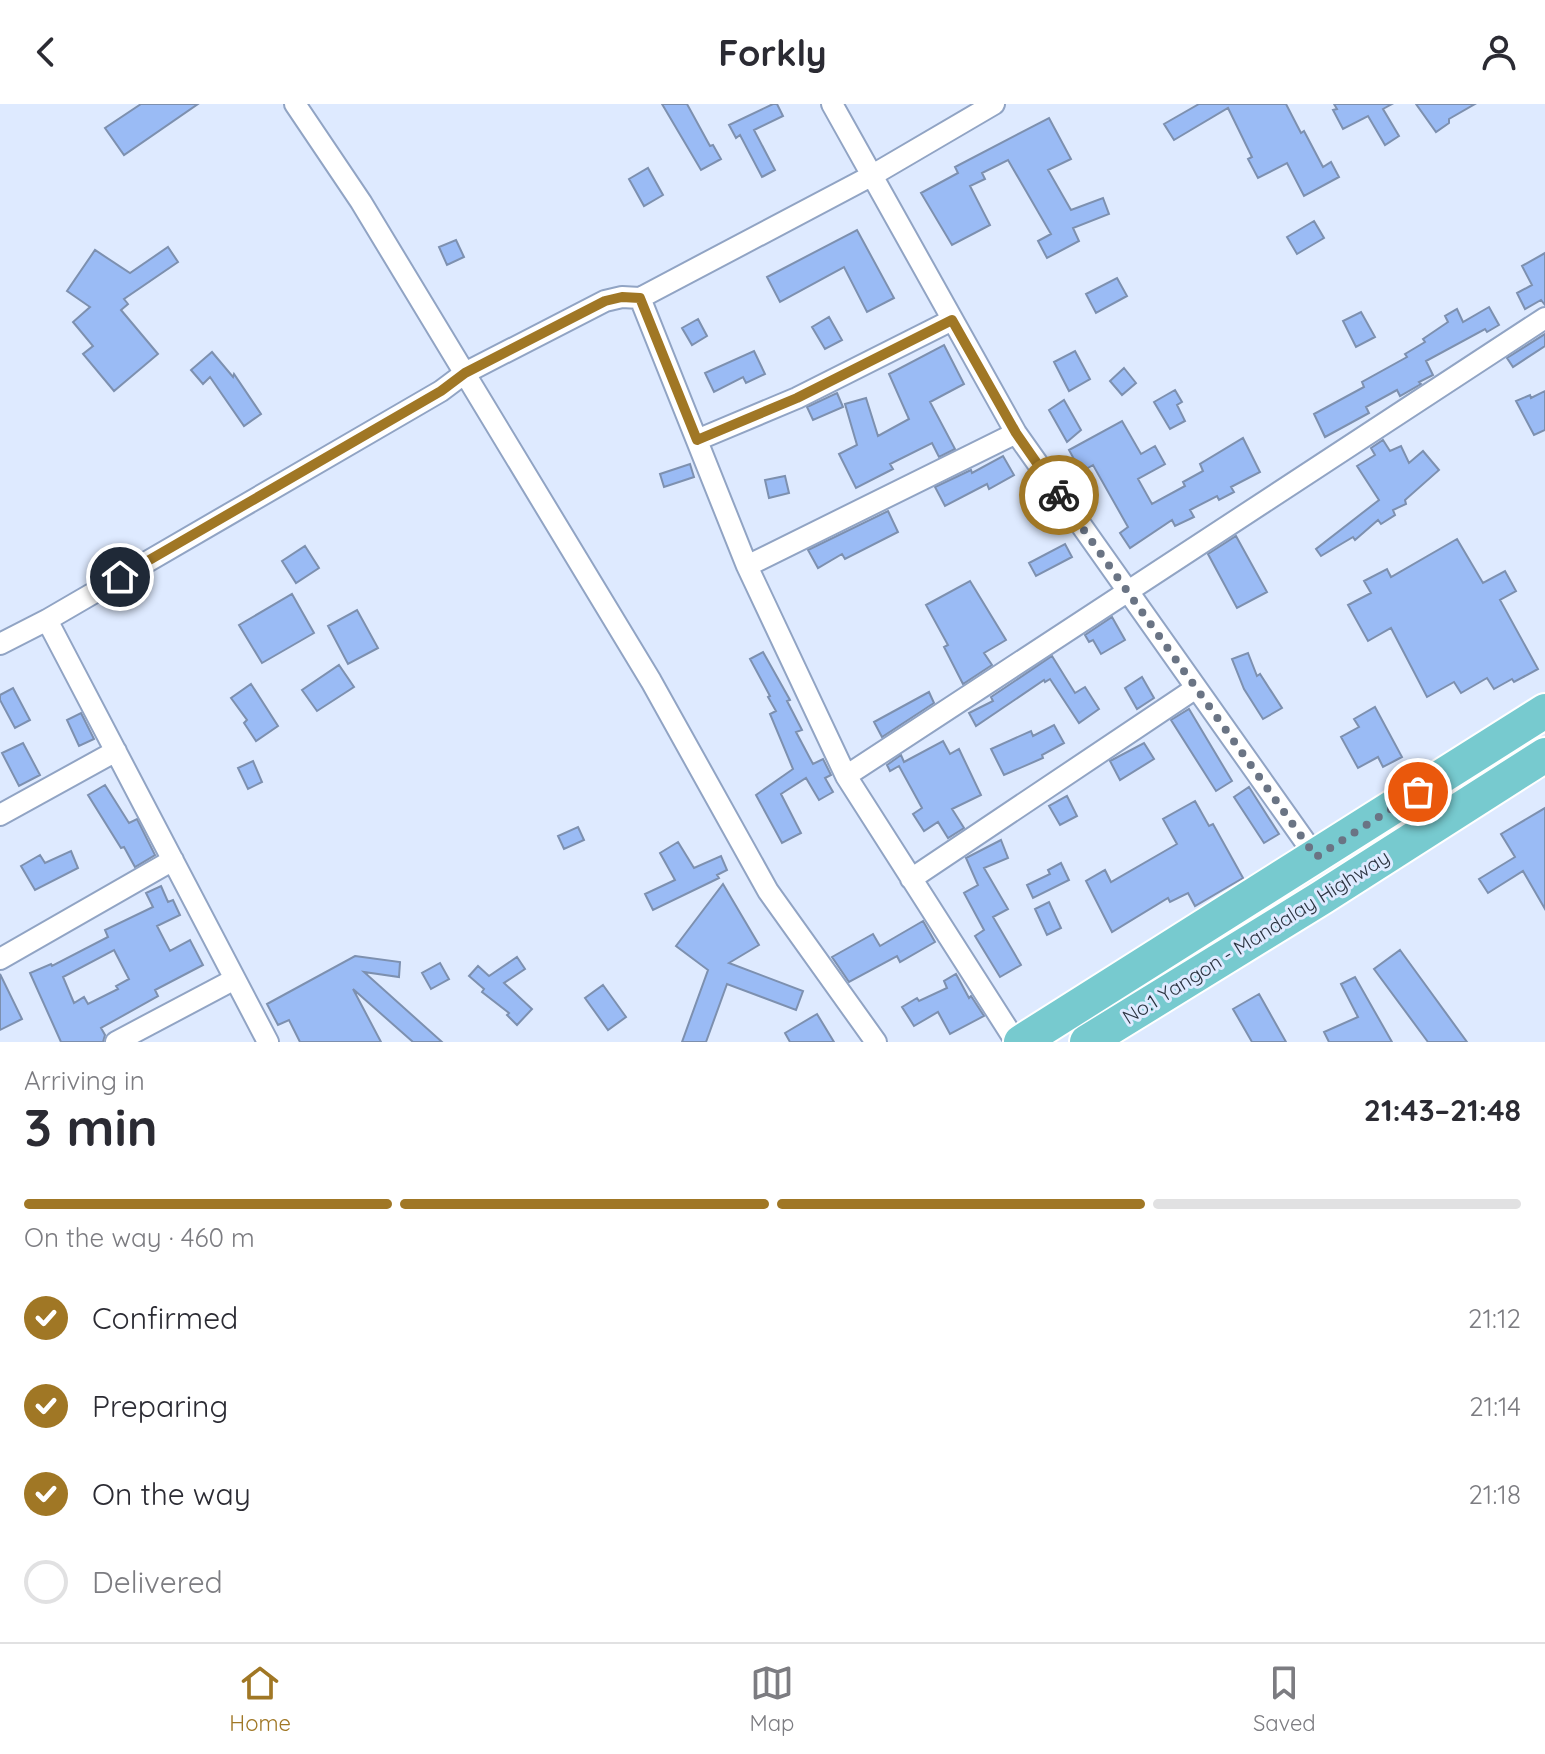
<!DOCTYPE html>
<html lang="en">
<head>
<meta charset="utf-8">
<style>
  :root { --surface:#fff; --page:#f2f2f3; --text:#2b2b33; --muted:#7c7c81; --line:#e1e1e2; --accent:#a07725 }
  body { margin:0; font-family:Quicksand,sans-serif; background:var(--page); color:var(--text); height:100vh; display:flex; flex-direction:column; font-size:30px; white-space:nowrap }
  * { box-sizing:border-box; margin:0 }
  p { font-size:26px; color:var(--muted) }
  .icon { flex:none; width:44px; height:44px; fill:none; stroke:currentColor; stroke-width:2; stroke-linecap:round; stroke-linejoin:round }
  .map { position:relative; height:938px; overflow:hidden }
  .drawer { display:flex; flex-direction:column; background:var(--surface); flex:1 }
  .drawer>* { flex:none }
  .pin { position:absolute; display:grid; place-items:center; width:68px; height:68px; color:#fff; margin:-34px; border:4px solid #fff; border-radius:50%; box-shadow:0 2px 8px #0007 }
  .courier { position:absolute; display:grid; place-items:center; width:80px; height:80px; margin:-40px; border:6px solid #a07725; border-radius:50%; background:#fff; color:#222; box-shadow:0 2px 10px #0007 }
  .head em { font-style:normal; font-weight:700 }
  .head div { display:flex; flex-direction:column-reverse }
  .head { display:flex; align-items:center; justify-content:space-between; height:136px; padding:0 24px }
  h1 { font-size:52px; font-weight:700; line-height:60px }
  .bar { display:grid; grid-template-columns:repeat(4,1fr); gap:12px 8px; align-content:center; height:96px; padding:0 24px }
  .bar i { height:10px; border-radius:6px; background:var(--line) }
  .bar .selected { background:var(--accent) }
  .bar p { grid-column:span 4 }
  ol { padding:0 24px; list-style:none }
  li { display:flex; align-items:center; gap:24px; height:88px }
  li p { margin-inline-start:auto }
  li .icon { padding:8px; border-radius:50%; background:var(--accent); color:#fff; stroke-width:4 }
  li:last-child { color:var(--muted) }
  li i { width:44px; height:44px; border:4px solid var(--line); border-radius:50% }
  header { display:flex; justify-content:space-between; align-items:center; height:104px; padding:0 24px; background:var(--surface); font-size:36px; font-weight:700 }
  .dock { display:flex; justify-content:space-around; align-items:center; height:112px; border-top:2px solid var(--line); background:var(--surface); font-size:22px; color:var(--muted) }
  .dock a { display:grid; justify-items:center; gap:4px }
  .dock .selected { color:var(--accent) }
  .map>svg:first-child { display:block }
  .building { fill:#9abbf5; stroke:#7d90af; stroke-width:2; fill-rule:evenodd }
  .lines { fill:none; stroke-linecap:round; stroke-linejoin:round }
  .minor-casing { stroke:#91a4c4; stroke-width:24 }
  .trunk-casing { stroke:#fff; stroke-width:38 }
  .minor { stroke:#fff; stroke-width:20 }
  .trunk { stroke:#77cacf; stroke-width:34 }
  .done { stroke:#6a7484; stroke-width:8; stroke-dasharray:0 14.4 }
  .route { stroke:#a07725; stroke-width:10 }
  .labels { text-anchor:middle; stroke-width:6; stroke-linejoin:round; paint-order:stroke }
  .street-label { font-size:20px; fill:#2c3441; stroke:#deeaff }
</style>
</head>
<body>
<header><svg class="icon" aria-label="back" viewBox="0 0 24 24"><path d="M15 5l-7 7 7 7"/></svg>Forkly<svg class="icon" aria-label="person" viewBox="0 0 24 24"><circle cx="12" cy="8" r="4"/><path d="M4 21q1-7 8-7t8 7"/></svg></header>
<div class="map">
<svg width="1545" height="938" viewBox="0 0 1545 938">
  <rect width="100%" height="100%" fill="#deeaff"/>
  <path class="building" d="M141,0H198L124,51L105,24Z
    M662,0H687L710,42L713,41L721,55L701,66Z
    M773,0H777L783,12L754,26L775,66L762,73L740,31L736,34L729,21Z
    M1199,0H1286L1301,29L1304,27L1323,63L1331,58L1339,73L1304,92L1287,59L1258,74L1248,55L1252,53L1228,4L1174,36L1164,20Z
    M1334,0H1392L1383,5L1399,32L1385,41L1368,12L1343,25L1333,6L1337,5Z
    M1416,0H1475L1449,15V19L1436,28Z
    M1049,14L1071,55L1048,66L1071,106L1103,94L1109,110L1073,124L1079,137L1047,154L1038,137L1051,130L1008,56L982,69L985,75L970,82L990,121L952,141L921,89L958,69L955,63Z
    M648,64L663,91L644,102L629,75Z
    M1314,117L1324,134L1297,150L1287,133Z
    M857,126L894,194L867,208L844,163L780,198L767,173Z
    M456,136L464,153L447,161L439,143Z
    M168,143L178,158L124,195L128,200L121,206L158,250L114,287L83,250L93,242L73,218L90,203L67,187L95,146L130,169Z
    M1545,149V201L1541,196L1525,205L1517,189L1532,181L1522,162Z
    M1117,174L1127,192L1096,209L1086,190Z
    M1489,203L1499,221L1487,228L1485,225L1426,257L1433,271L1419,278L1421,280L1400,292L1397,286L1366,303L1369,309L1325,333L1314,310L1364,283L1362,278L1407,253L1405,250L1425,238L1423,235L1448,218L1445,212L1457,205L1463,218Z
    M1361,208L1375,233L1356,243L1343,217Z
    M829,213L842,236L825,245L812,223Z
    M698,215L707,232L692,241L682,224Z
    M1545,230V242L1513,263L1507,254Z
    M944,241L964,280L930,298L955,345L939,353L932,339L890,360L893,365L856,384L839,350L857,341L845,300L866,294L878,332L909,315L889,270Z
    M754,247L765,270L746,279L743,273L714,288L705,269Z
    M1075,247L1090,275L1069,287L1054,258Z
    M212,248L233,273L234,270L261,310L244,322L210,273L203,280L191,266Z
    M1124,264L1136,279L1122,291L1110,277Z
    M1175,286L1182,298L1177,301L1185,317L1170,325L1154,298Z
    M1545,287V326L1534,331L1516,297L1530,291L1531,294Z
    M837,289L843,303L813,316L807,303Z
    M1064,296L1081,326L1067,338L1049,306Z
    M1122,317L1141,350L1155,342L1165,360L1138,375L1152,400L1185,382L1183,378L1203,367L1200,360L1243,334L1260,368L1231,383L1234,388L1219,396L1217,392L1190,406L1194,413L1175,422L1172,416L1130,444L1120,429L1128,423L1093,361L1081,368L1069,346Z
    M1383,336L1390,347L1401,342L1409,359L1423,347L1439,366L1405,396L1406,400L1393,406L1395,411L1381,420L1378,416L1355,436L1353,433L1321,452L1316,445L1379,396L1357,362L1375,351L1371,344Z
    M1003,352L1014,371L989,385L987,380L945,402L935,383L971,366L972,369Z
    M690,360L694,373L664,383L660,370Z
    M785,372L789,389L769,394L765,376Z
    M888,407L898,428L845,455L842,450L818,464L808,446Z
    M1236,432L1267,488L1237,504L1208,450Z
    M1457,435L1483,479L1505,467L1516,487L1500,496L1538,565L1514,578L1512,575L1494,585L1487,574L1461,589L1454,578L1427,593L1391,524L1368,537L1348,501L1371,489L1364,477L1387,465L1391,473Z
    M1065,440L1072,453L1036,472L1029,459Z
    M305,442L319,464L296,479L282,457Z
    M970,477L1006,536L984,549L992,561L963,580L944,543L948,541L926,501Z
    M292,490L314,529L262,559L239,521Z
    M357,506L378,544L348,560L328,522Z
    M1112,513L1125,536L1101,550L1093,536L1089,538L1085,531Z
    M763,548L790,596L787,597L802,626L796,628L813,660L823,655L831,671L825,674L833,688L819,696L806,674L781,690L801,729L782,739L756,691L793,665L770,610L776,607L768,593L770,592L750,555Z
    M1248,549L1257,572L1260,570L1282,604L1263,615L1244,585L1232,555Z
    M1052,552L1075,589L1085,583L1099,605L1079,619L1050,575L1045,578L1044,576L976,622L969,609L993,597L991,593Z
    M339,561L354,583L317,607L302,586Z
    M1142,573L1154,594L1137,605L1125,584Z
    M251,580L278,622L256,637L244,619L247,616L231,594Z
    M13,584L30,616L15,624L0,596V591Z
    M929,588L934,599L882,633L874,618Z
    M1375,603L1402,653L1383,663L1378,653L1358,664L1341,633L1359,623L1354,615Z
    M1189,605L1232,677L1216,687L1171,616Z
    M81,609L94,635L79,642L67,616Z
    M1054,621L1064,639L1042,651L1043,654L1004,671L991,645L1031,627L1033,632Z
    M943,637L950,650L959,645L981,691L952,705L964,724L948,734L938,718L924,727L913,710L922,704L899,662L890,667L887,661L901,651L904,658Z
    M23,639L40,671L19,682L2,649Z
    M1144,639L1154,655L1120,676L1110,657Z
    M253,657L262,678L248,685L238,664Z
    M105,681L129,719L137,715L155,751L135,763L124,743L121,744L88,691Z
    M1249,683L1279,730L1264,739L1234,693Z
    M1067,692L1077,712L1060,721L1049,702Z
    M1195,697L1209,722L1213,720L1243,774L1195,802L1188,789L1170,798L1168,794L1112,828L1086,777L1105,766L1111,778L1177,740L1163,715Z
    M1545,704V805L1523,767L1488,789L1479,775L1515,753L1501,730Z
    M578,723L584,736L564,745L558,732Z
    M1001,736L1008,754L984,764L1008,805L993,813L1021,861L1000,873L975,832L984,826L964,789L978,781L966,754Z
    M678,738L694,764L721,752L727,766L717,771L719,774L653,806L645,790L675,776L660,749Z
    M71,747L78,764L35,786L21,762L40,751L45,759Z
    M1061,759L1069,776L1033,794L1027,781L1050,770L1048,766Z
    M723,780L759,841L729,859L803,887L796,906L727,880L706,938H682L708,866L676,842Z
    M161,782L168,798L173,796L180,811L157,822L170,847L190,836L203,861L155,886L158,892L101,924L105,931L103,938H61L30,869L51,860L52,862L108,833L105,826L153,803L146,789ZM114,846L129,875L116,882L118,885L88,900L84,893L74,899L63,873Z
    M1049,798L1061,824L1047,831L1035,805Z
    M923,817L935,838L900,858L897,852L849,878L832,853L873,830L880,842Z
    M1400,846L1467,938H1428L1374,865Z
    M355,852L400,858L399,873L364,868L442,938H413L353,885L381,938H300L289,916L278,921L267,900Z
    M517,853L525,865L504,879L532,905L517,921L507,911L509,909L482,888L484,885L469,872L478,862L489,872Z
    M440,859L449,875L431,885L422,869Z
    M0,870L22,915L0,926Z
    M956,870L969,894L971,892L984,912L950,930L938,908L914,922L902,903L917,894L919,897L947,884L944,877Z
    M1355,873L1392,938H1329L1324,928L1358,913L1341,880Z
    M603,881L626,913L608,926L585,894Z
    M1259,890L1286,938H1252L1233,905Z
    M817,910L834,938H790L785,929Z"/>
  <g class="lines">
    <defs>
      <path id="minor" d="M295,0L361,98L651,577L768,787L876,938
        M832,0L1016,329L1316,753
        M640,194L747,462L846,672L1016,938
        M697,336L797,294L952,216
        M747,462L1016,329
        M47,516L268,938
        M0,540L47,516L441,287L465,269L605,197L622,193L640,194L871,72L994,0
        M846,672L1545,214
        M0,711L116,647
        M911,775L1196,584
        M0,855L173,756
        M116,938L235,875"/>
      <path id="trunk" d="M1021,938L1545,607
        M1087,938L1321,794L1545,651"/>
    </defs>
    <use href="#minor" class="minor-casing"/>
    <use href="#trunk" class="trunk-casing"/>
    <use href="#minor" class="minor"/>
    <use href="#trunk" class="trunk"/>
  </g>
  <g class="lines">
    <path class="done" d="M1059,391L1316,753L1418,688"/>
    <path class="route" d="M120,473L441,287L465,269L605,197L622,193L640,194L697,336L797,294L952,216L1016,329L1059,391"/>
  </g>
  <g class="labels">
    <g class="street-label">
      <text transform="translate(1256 833) rotate(-32)" y="7">No.1 Yangon - Mandalay Highway</text>
    </g>
  </g>
</svg>
<div class="pin" style="left:1418px;top:688px;background:#ea580c"><svg class="icon" aria-label="bag" viewBox="0 0 24 24"><path d="M5 8h14l-1 12H6zM9 8a3 3 0 0 1 6 0"/></svg></div>
<div class="pin" style="left:120px;top:473px;background:#1f2937"><svg class="icon" aria-label="home" viewBox="0 0 24 24"><path d="M3 11l9-7 9 7M6 9v11h12V9"/></svg></div>
<div class="courier" style="left:1059px;top:391px"><svg class="icon" aria-label="bike" viewBox="0 0 24 24"><circle cx="6" cy="16" r="4"/><circle cx="18" cy="16" r="4"/><path d="M6 16l4-8h5l3 8M10 8l3 8H6M13 5h3"/></svg></div>
</div>
<section class="drawer">
<div class="head"><div><h1>3 min</h1><p>Arriving in</p></div><em>21:43–21:48</em></div>
<div class="bar"><i class="selected"></i><i class="selected"></i><i class="selected"></i><i></i><p>On the way · 460 m</p></div>
<ol>
<li><svg class="icon" aria-label="check" viewBox="0 0 24 24"><path d="M5 12l5 5 9-10"/></svg>Confirmed<p>21:12</p></li>
<li><svg class="icon" aria-label="check" viewBox="0 0 24 24"><path d="M5 12l5 5 9-10"/></svg>Preparing<p>21:14</p></li>
<li><svg class="icon" aria-label="check" viewBox="0 0 24 24"><path d="M5 12l5 5 9-10"/></svg>On the way<p>21:18</p></li>
<li><i></i>Delivered</li>
</ol>
</section>
<nav class="dock">
<a class="selected"><svg class="icon" aria-label="home" viewBox="0 0 24 24"><path d="M3 11l9-7 9 7M6 9v11h12V9"/></svg>Home</a>
<a><svg class="icon" aria-label="map" viewBox="0 0 24 24"><path d="M3 6l6-2 6 2 6-2v14l-6 2-6-2-6 2zM9 4v14M15 6v14"/></svg>Map</a>
<a><svg class="icon" aria-label="saved" viewBox="0 0 24 24"><path d="M7 4h10v16l-5-4-5 4z"/></svg>Saved</a>
</nav>
</body>
</html>
